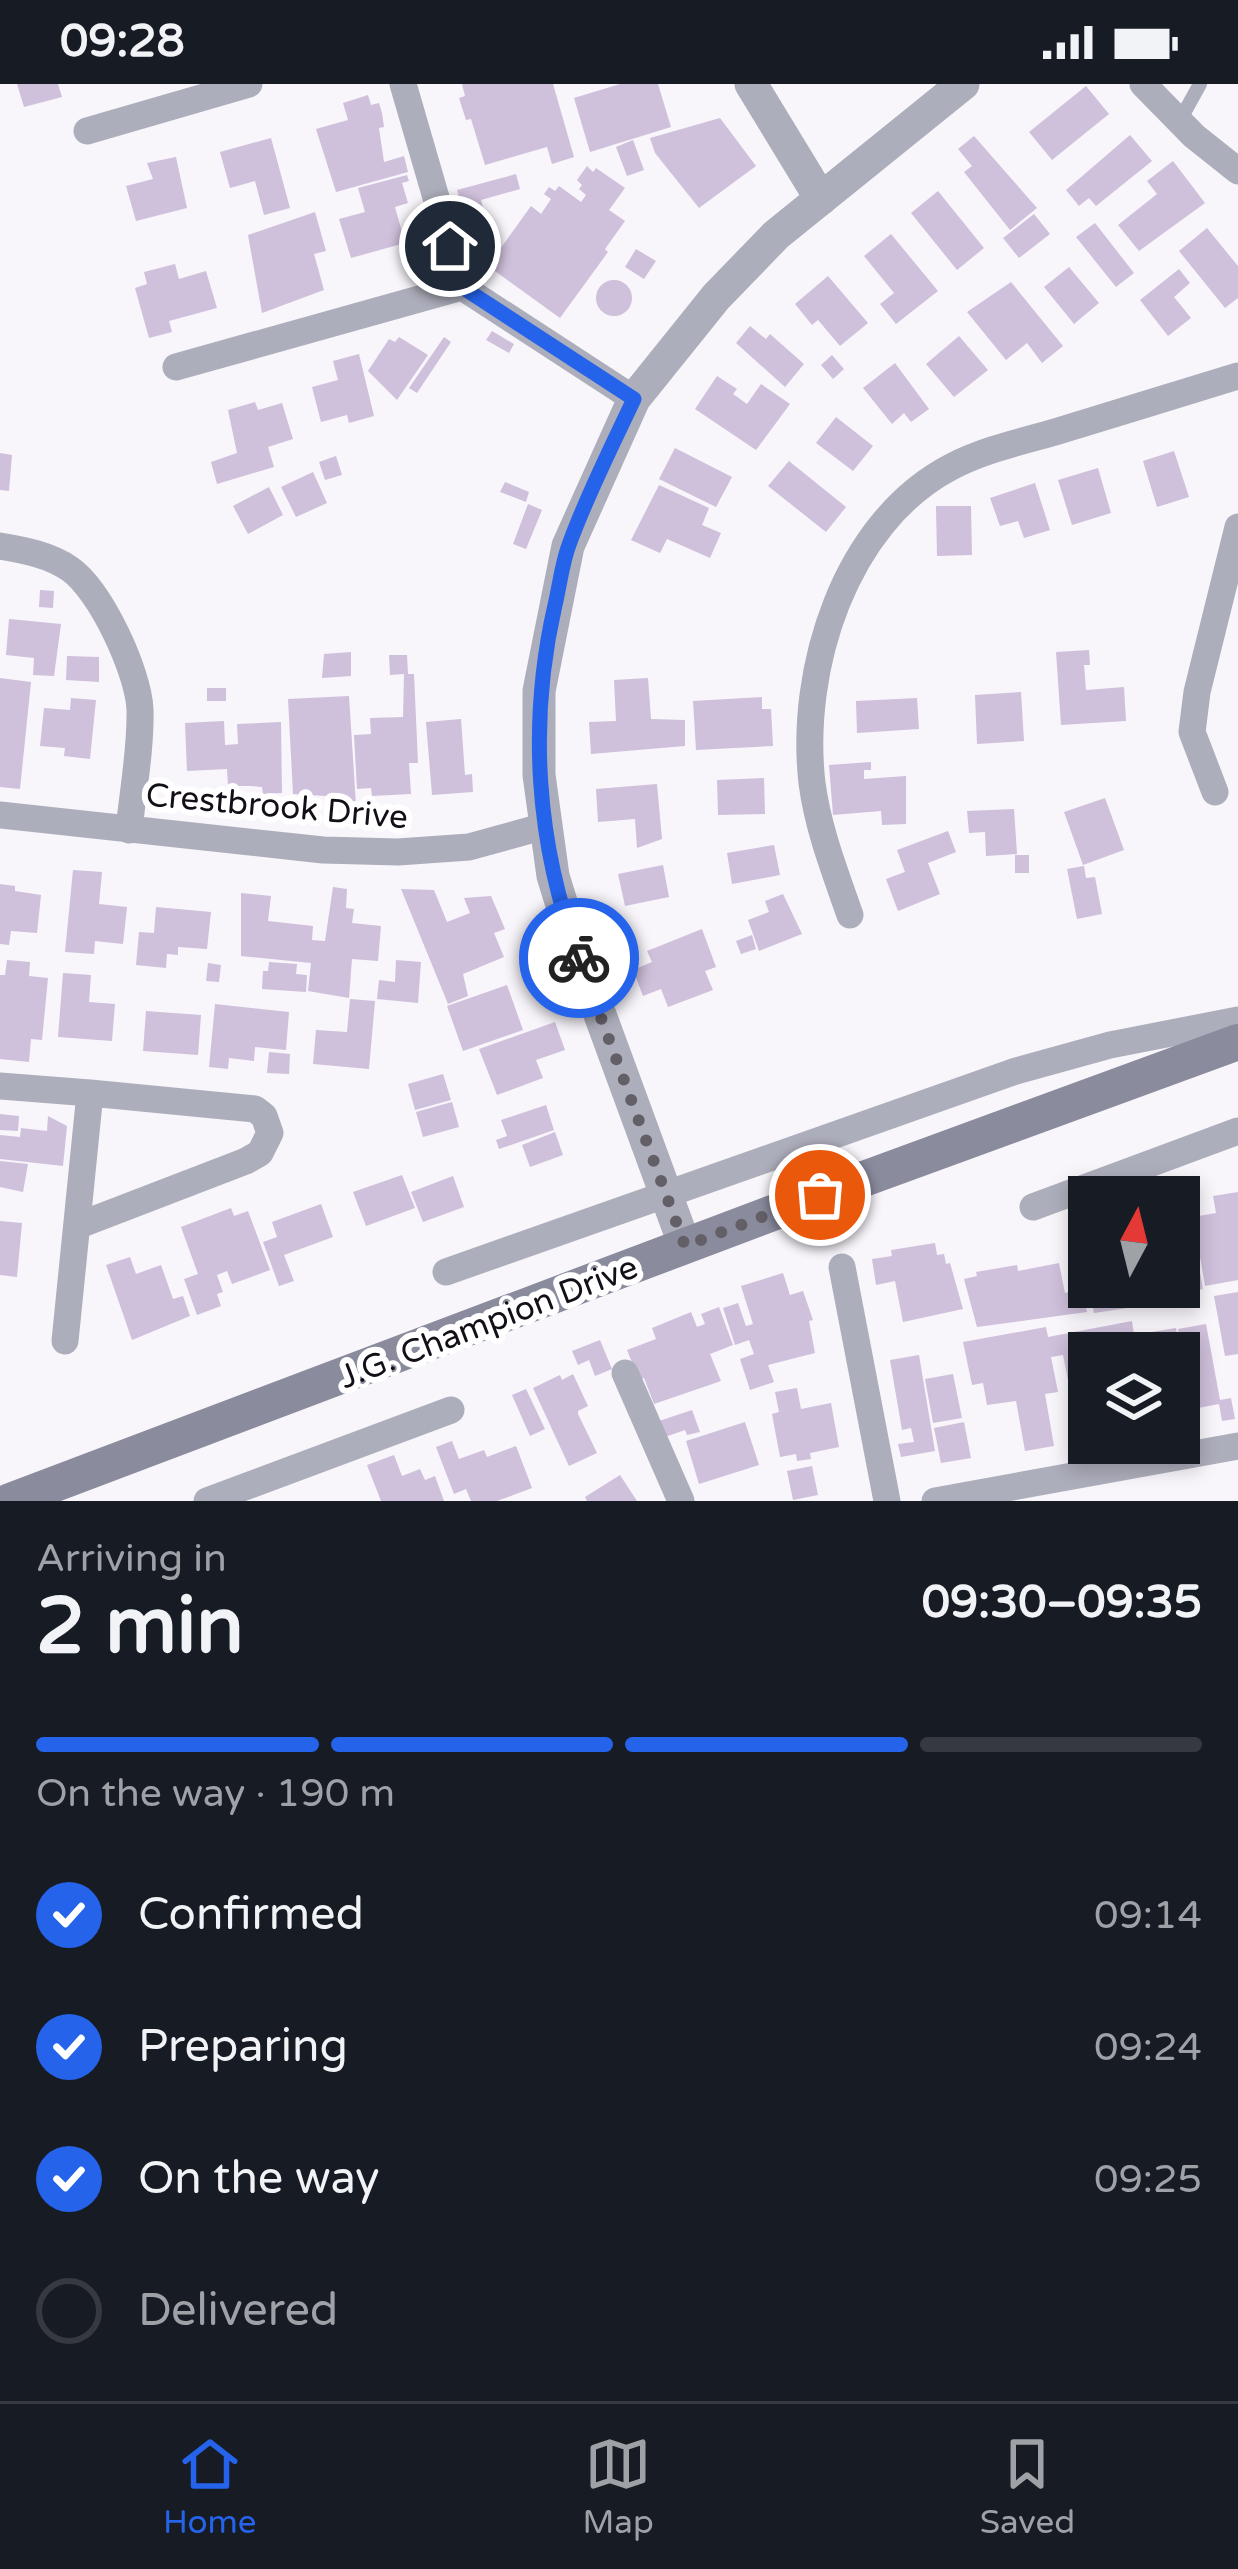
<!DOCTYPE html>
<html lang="en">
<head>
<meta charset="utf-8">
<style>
  :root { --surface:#171b24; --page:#242831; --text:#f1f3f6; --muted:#9ea1a6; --line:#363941; --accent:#2563eb }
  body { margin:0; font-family:"Varela Round",sans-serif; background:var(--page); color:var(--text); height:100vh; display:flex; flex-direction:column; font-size:45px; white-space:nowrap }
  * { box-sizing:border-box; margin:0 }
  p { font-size:39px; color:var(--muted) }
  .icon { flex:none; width:66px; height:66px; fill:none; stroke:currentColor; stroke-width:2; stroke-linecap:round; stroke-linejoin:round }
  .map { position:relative; height:1417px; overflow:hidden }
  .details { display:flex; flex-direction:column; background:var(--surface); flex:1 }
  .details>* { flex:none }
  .needle { width:78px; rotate:7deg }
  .buttons { position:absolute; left:1068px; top:1092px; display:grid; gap:24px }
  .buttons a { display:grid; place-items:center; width:132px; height:132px; border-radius:0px; background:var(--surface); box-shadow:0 6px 18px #0003; font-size:60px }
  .pin { position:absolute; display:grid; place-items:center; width:102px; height:102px; color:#fff; margin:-51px; border:6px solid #fff; border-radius:50%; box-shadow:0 3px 12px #0007 }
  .courier { position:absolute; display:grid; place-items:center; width:120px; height:120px; margin:-60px; border:9px solid #2563eb; border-radius:50%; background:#fff; color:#222; box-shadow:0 3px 15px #0007 }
  .summary em { font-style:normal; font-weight:700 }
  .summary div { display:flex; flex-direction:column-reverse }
  .summary { display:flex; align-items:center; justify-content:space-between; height:204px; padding:0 36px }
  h1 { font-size:78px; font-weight:700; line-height:90px }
  .bar { display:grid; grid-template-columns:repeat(4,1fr); gap:18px 12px; align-content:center; height:144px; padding:0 36px }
  .bar i { height:15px; border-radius:9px; background:var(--line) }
  .bar .current { background:var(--accent) }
  .bar p { grid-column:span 4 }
  ol { padding:0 36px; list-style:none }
  li { display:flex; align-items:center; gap:36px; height:132px }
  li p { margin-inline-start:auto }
  li .icon { padding:12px; border-radius:50%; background:var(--accent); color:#fff; stroke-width:4 }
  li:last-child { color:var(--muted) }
  li i { width:66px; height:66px; border:6px solid var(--line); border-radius:50% }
  .status { display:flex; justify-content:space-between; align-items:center; height:84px; padding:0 60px; background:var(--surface); direction:ltr }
  .status svg { height:33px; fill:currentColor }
  .menu { display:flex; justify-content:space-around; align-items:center; height:168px; border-top:3px solid var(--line); background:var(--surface); font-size:33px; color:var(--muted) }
  .menu a { display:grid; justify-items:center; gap:6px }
  .menu .current { color:var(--accent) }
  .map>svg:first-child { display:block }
  .building { fill:#cfc0db }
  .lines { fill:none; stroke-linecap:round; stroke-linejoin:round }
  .service { stroke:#adaebb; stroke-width:14 }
  .minor { stroke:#adaebb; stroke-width:27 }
  .tertiary { stroke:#adaebb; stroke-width:33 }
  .secondary { stroke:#8a8b9d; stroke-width:36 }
  .done { stroke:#635f67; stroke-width:12; stroke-dasharray:0 21.6 }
  .route { stroke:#2563eb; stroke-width:15 }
  .labels { text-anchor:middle; stroke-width:12; stroke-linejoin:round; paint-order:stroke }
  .street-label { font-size:33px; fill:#130e17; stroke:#fff }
</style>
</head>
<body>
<div class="status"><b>09:28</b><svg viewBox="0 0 49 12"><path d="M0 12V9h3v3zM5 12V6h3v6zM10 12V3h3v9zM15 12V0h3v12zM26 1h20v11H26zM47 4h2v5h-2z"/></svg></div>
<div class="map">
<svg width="1238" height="1417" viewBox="0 0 1238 1417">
  <rect width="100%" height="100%" fill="#f8f5fb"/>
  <path class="building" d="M17,0H58L62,13L24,23Z
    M462,0H553L574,73L552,80L547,63L485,81L471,35L466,36L459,14L465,12Z
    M620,0H658L671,43L590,68L574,14Z
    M1086,2L1109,30L1052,76L1029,48Z
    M368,11L371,21L379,19L382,29L384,43L379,44L384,78L404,72L408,88L336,108L316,45L348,36L343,19Z
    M720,34L756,82L699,124L655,69L650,54Z
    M1130,51L1152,77L1096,122L1089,114L1079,122L1066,106Z
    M974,52L1037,124L1010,146L964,88L972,82L958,65Z
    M271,54L290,124L264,131L255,97L230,104L220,68Z
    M633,56L644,86L627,92L616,63Z
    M176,73L187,124L136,137L126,102L153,95L147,79Z
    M1173,77L1205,119L1139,167L1118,141L1157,110L1147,97Z
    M587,82L593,88L596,84L625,104L609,126L625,137L605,165L608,168L560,234L488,182L531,122L541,130L551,115L544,110L549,103L555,107L559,102L581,118L586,111L579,105L582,101L577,96Z
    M516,90L520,105L481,116L487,138L468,144L457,106Z
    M407,91L409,97L402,99L408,119L395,123L405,159L351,174L339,135L365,128L358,104Z
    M938,107L984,164L957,186L911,129Z
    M315,128L326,167L314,170L324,206L262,229L248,151Z
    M1034,130L1050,150L1019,174L1003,154Z
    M1095,139L1134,189L1116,203L1076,153Z
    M1207,144L1238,182V214L1225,224L1179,167Z
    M891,150L938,207L896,240L880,220L894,209L864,172Z
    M636,165L656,177L644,195L625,183Z
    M175,180L179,195L206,187L217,224L169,237L172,248L149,254L135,204L147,200L144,188Z
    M1069,183L1099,219L1074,240L1044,203Z
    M1179,185L1190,199L1174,213L1191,234L1168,252L1140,216Z
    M828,192L868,239L840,262L818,236L812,241L795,220Z
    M596 214a18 18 0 1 1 36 0a18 18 0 1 1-36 0Z
    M1011,198L1063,262L1042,279L1027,259L1006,276L967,228Z
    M750,242L766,255L770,250L804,280L785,303L736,259Z
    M492,247L514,260L509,269L486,256Z
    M959,252L988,286L954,313L926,280Z
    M399,253L428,271L397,316L368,287L389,255L395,258Z
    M444,253L451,258L417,309L409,304Z
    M359,270L374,332L349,339L347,331L321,338L312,303L338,296L333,277Z
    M832,271L844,285L833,295L821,281Z
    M895,279L929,325L911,338L904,329L892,340L863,304Z
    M717,292L737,305L733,310L747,320L761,300L790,320L756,366L695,325Z
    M255,318L258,326L282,319L293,355L268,363L274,383L217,400L211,378L237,369L228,326Z
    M836,333L873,362L853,387L816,359Z
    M675,364L732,393L716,423L659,395Z
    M1174,367L1189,413L1157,423L1143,377Z
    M0,369L12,371L9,407L0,406Z
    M336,372L342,391L325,396L319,378Z
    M789,377L846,423L826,448L768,402Z
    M1098,384L1111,429L1072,441L1058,396Z
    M313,388L327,419L296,433L281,403Z
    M505,398L529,408L526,418L500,408Z
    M1035,399L1050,446L1024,454L1018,437L1000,442L990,414Z
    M659,401L709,424L702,441L721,449L710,474L667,455L660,469L631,456Z
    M269,403L283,431L248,450L233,422Z
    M528,420L542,426L526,465L513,460Z
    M936,422H971L972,471L937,472Z
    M40,506L54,507L53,524L39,523Z
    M9,535L61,540L54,592L33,591L34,574L6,571Z
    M1089,566L1090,581H1084L1086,606L1124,603L1126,637L1061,641L1056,568Z
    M351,568V592L322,594L324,570Z
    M389,571H407L408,590H414L418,679H409L411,710L372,712L371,704L357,705L354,651L371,650L370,634L403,633L404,590L390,591Z
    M67,572L99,573V598L66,596Z
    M0,594L31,598L20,705L0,703Z
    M648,594L651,635L685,636V662L591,670L589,638L616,637L614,596Z
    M207,604H226V617H207Z
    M1021,608L1024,657L977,660L975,611Z
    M349,612L356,721L327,723L326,712L293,710L288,615Z
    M762,613V625H771L773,662L696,666L693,617Z
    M71,614L96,616L90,675L64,672L65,664L40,662L44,624L70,626Z
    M917,614L919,645L857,649L856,617Z
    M461,635L465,691L472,690L473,708L432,711L426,638Z
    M224,637L225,661L238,660L237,640L281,638L282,709L263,710L262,703L251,702H228L227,685L187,687L185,639Z
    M871,678V686H864V695L906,692V740L882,741L881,727L833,731L829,681Z
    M764,694L765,730L718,731L717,696Z
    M657,700L662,755L637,764L635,735L598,738L596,705Z
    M1105,714L1124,766L1083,781L1064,728Z
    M1014,725L1017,770L986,772L985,748L969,749L967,727Z
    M948,747L956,768L928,779L940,810L898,827L886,795L905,788L897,766Z
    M774,761L780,791L732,800L727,769Z
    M1015,771H1029V789H1015Z
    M663,781L669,813L625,822L618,790Z
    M1084,782L1086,794L1095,793L1102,830L1077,835L1067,785Z
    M73,786L102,788L99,820L127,823L123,860L95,857L94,870L65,868Z
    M0,800L15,802V807L41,811L37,849L11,847L9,861L0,860Z
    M333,803L347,805L346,824L354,825L352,839L381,842L378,877L352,875L349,914L308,907L311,879L241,872V809L271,812L268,837L313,842L312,856L325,857Z
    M401,805L434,806L447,838L470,829L464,814L491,812L505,845L494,849L504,873L463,890L468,912L448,920Z
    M783,810L802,850L759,867L748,836L769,828L765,817Z
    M156,823L211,828L207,865L178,863V871L167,870L166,884L136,881L139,848L154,849Z
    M702,845L716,883L705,887L713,906L668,923L661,905L643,912L633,886L652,878L647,867Z
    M752,851L756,865L741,870L736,857Z
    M7,876L30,878L29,892L48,894L42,956L31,955L29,978L0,975V891H5Z
    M396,876L421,878L418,919L377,915L379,896L395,898Z
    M269,878L297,880L296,890L307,891L306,908L262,905L263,887H268Z
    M208,879L221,881L219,898L206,897Z
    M63,889L91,891L89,918L115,920L112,957L58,953Z
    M507,901L523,946L463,967L447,922Z
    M350,915L375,917L369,985L313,980L316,946L347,948Z
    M215,920L289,928L286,966L255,963L254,977L229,974L228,985L209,983Z
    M146,927L201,931L198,971L143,967Z
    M555,938L565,966L536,976L543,994L497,1011L479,965Z
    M269,968L290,970L289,990L267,989Z
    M443,990L451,1016L415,1026L408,1000Z
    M452,1018L459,1043L423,1053L416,1028Z
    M546,1021L554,1046L499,1065L496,1056L507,1052L501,1036Z
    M0,1030L19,1032L18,1047L0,1046Z
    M48,1032L67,1042L63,1082L0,1075V1051L20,1053L21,1044L47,1047Z
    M555,1048L563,1071L530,1083L522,1061Z
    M0,1077L28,1080L23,1108L0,1103Z
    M402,1091L415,1124L366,1142L353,1108Z
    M453,1092L464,1123L423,1138L411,1108Z
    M1238,1108V1196L1205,1202L1193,1133L1216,1129L1213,1112Z
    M321,1120L333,1153L284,1171L294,1197L279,1202L263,1158L277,1153L272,1138Z
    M231,1124L234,1132L248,1127L270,1186L232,1200L227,1187L217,1191L223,1208L217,1210L221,1222L197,1231L184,1195L198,1190L181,1143Z
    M0,1137L22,1139L17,1193L0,1191Z
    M1194,1154L1203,1205L1195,1207L1193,1196L1179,1199V1157Z
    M935,1159L937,1171L944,1170L946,1180L950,1179L963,1225L903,1238L895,1197L876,1201L872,1175L892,1172L891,1166Z
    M130,1173L136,1190L161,1181L173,1215L183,1212L190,1232L132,1256L106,1181Z
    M1089,1173V1201L1083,1202L1078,1175Z
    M1059,1179L1065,1209L1082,1205L1087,1228L977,1243L964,1195L977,1192L976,1188L1017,1181L1018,1187Z
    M783,1189L790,1211L803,1207L813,1236L809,1237L815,1269L768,1281L774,1298L750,1306L740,1275L754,1270L749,1256L735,1261L723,1224L738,1219L746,1242L753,1240L741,1202Z
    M1089,1203H1145L1148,1221L1094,1229Z
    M1238,1208V1270L1225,1272L1214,1212Z
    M719,1223L733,1261L710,1270L721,1297L654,1320L644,1294L639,1296L627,1266L656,1255L652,1244L691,1228L697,1243L705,1240L701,1230Z
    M1132,1237L1135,1258L1123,1260L1125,1269H1089V1312L1072,1316L1063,1271L1051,1273L1058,1308L1045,1310L1054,1362L1025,1367L1016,1317L987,1321L983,1299L972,1301L963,1258L1046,1243L1048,1253Z
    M1206,1240L1220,1316L1231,1314L1235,1335L1222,1337L1219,1320L1193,1325L1178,1245Z
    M1176,1244L1181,1269H1149L1145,1249Z
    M600,1256L612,1285L595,1292L589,1276L578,1281L572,1267Z
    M919,1271L935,1367L901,1373L898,1360L914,1358L911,1344L902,1346L890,1276Z
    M1179,1272L1191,1325L1179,1327Z
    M573,1290L588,1322L578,1327V1330L597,1369L569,1382L533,1304L560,1291L562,1296Z
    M953,1290L962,1334L933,1339L925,1295Z
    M797,1304L801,1325L831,1319L839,1363L810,1369L811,1375L797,1377L796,1370L780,1373L772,1330L779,1328L775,1308Z
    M526,1305L545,1345L530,1352L512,1311Z
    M692,1326L700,1348L687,1351L685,1346L665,1353L659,1337Z
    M745,1338L759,1381L699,1400L686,1357Z
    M964,1338L971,1374L941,1379L934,1344Z
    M452,1357L459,1375L484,1366L487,1373L516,1362L532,1404L497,1417H471L466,1405L454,1410L436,1363Z
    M394,1371L402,1392L420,1385L425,1396L435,1392L444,1417H381L367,1381Z
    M812,1382L818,1411L793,1416L787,1387Z
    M620,1391L637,1417H587L585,1413Z"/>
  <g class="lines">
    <path class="service" d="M1179,38L1200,0"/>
    <path class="minor" d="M403,0L462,203L634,315
      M1143,0L1194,52L1238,87
      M87,47L249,0
      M176,283L462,203
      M0,462C24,466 50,471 70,485C101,507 138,587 140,625C141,665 133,706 129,746
      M1215,708L1192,648L1197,608L1238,443
      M0,731L323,766L398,768L469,763L545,742
      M850,831C835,788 818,745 812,699C799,586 844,439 951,383C983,366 1020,358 1055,348C1116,329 1177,311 1238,292
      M0,1002L90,1009L65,1257
      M1033,1123L1238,1047
      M77,1142L246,1077L260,1069L270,1049L264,1032L255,1025L90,1009
      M842,1183L887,1417
      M446,1188L1016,987L1110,961L1238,936
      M625,1289L681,1417
      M207,1417L451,1326
      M935,1417L1238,1362"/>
    <path class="tertiary" d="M751,0L821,115
      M685,1162L574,860L553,792L539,691V607L568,462L634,315L716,213L776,151L963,0"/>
    <path class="secondary" d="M10,1417L820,1111L1238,958"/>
  </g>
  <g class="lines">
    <path class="done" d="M579,874L685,1162L820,1111"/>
    <path class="route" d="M450,162L462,203L634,315C612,362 588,409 570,458C562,478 560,500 555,521C528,639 536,760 579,874"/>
  </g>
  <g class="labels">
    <g class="street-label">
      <text transform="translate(277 721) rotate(5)" y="12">Crestbrook Drive</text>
      <text transform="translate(488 1237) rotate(-21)" y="12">J.G. Champion Drive</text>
    </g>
  </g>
</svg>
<div class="buttons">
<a><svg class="needle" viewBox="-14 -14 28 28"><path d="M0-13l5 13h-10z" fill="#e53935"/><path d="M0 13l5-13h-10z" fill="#9ea1a6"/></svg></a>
<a><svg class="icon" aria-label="layers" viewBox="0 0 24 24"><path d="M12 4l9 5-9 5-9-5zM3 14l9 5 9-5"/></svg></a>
</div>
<div class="pin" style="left:820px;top:1111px;background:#ea580c"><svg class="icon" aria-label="bag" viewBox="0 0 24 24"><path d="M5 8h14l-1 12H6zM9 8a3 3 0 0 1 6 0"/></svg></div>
<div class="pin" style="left:450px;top:162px;background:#1f2937"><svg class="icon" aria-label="home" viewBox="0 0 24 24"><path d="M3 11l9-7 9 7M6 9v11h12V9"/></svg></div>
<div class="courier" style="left:579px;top:874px"><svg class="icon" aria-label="bike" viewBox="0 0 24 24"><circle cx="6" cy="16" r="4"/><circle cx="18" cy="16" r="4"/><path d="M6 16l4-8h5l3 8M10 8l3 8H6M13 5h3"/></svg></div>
</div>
<section class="details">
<div class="summary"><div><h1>2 min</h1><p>Arriving in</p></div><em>09:30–09:35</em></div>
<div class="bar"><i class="current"></i><i class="current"></i><i class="current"></i><i></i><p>On the way · 190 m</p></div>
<ol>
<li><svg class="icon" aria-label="check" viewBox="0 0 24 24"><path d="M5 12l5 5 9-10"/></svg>Confirmed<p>09:14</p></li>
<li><svg class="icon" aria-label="check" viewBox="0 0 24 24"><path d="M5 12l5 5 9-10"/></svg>Preparing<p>09:24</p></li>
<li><svg class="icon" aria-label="check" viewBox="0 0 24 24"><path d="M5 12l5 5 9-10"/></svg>On the way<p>09:25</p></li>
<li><i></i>Delivered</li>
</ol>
</section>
<nav class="menu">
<a class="current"><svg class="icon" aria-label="home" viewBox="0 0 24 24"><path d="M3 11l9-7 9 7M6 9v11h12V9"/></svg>Home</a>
<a><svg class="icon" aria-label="map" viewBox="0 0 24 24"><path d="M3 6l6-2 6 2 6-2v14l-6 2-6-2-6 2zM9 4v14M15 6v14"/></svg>Map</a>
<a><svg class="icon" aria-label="saved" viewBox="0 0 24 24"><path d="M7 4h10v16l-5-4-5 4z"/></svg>Saved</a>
</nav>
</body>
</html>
